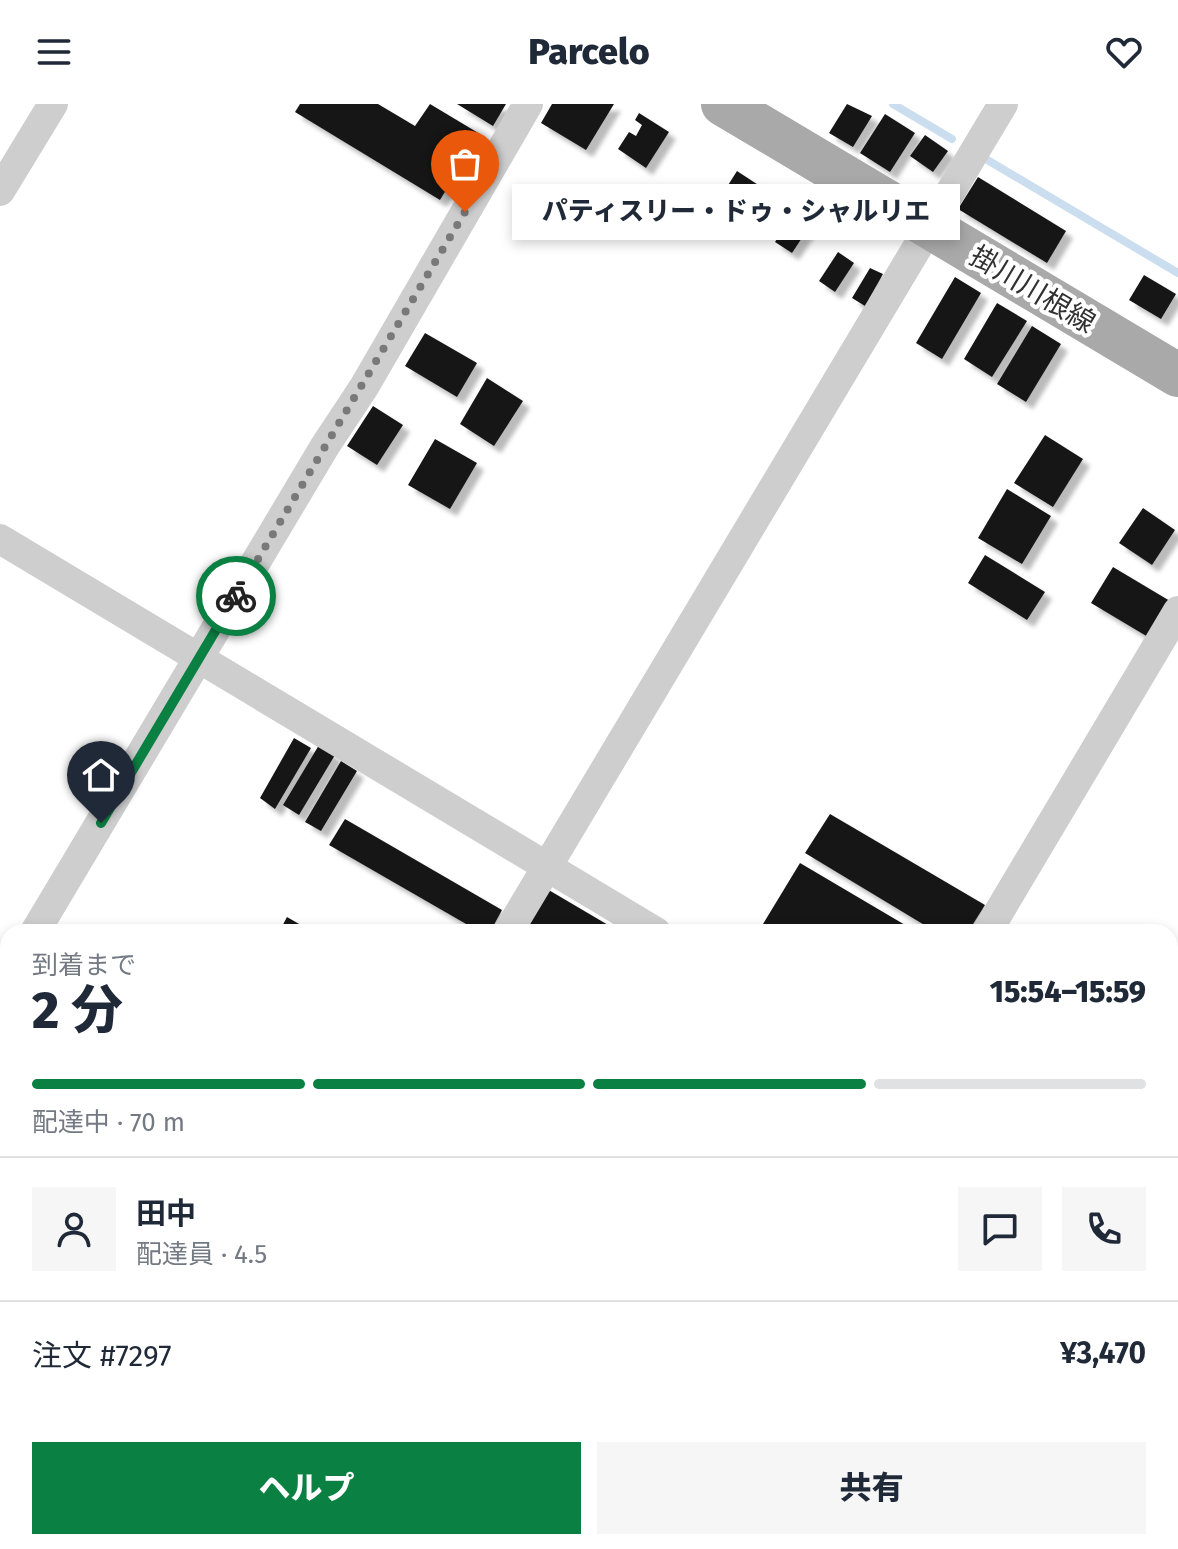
<!DOCTYPE html>
<html lang="ja">
<head>
<meta charset="utf-8">
<style>
  :root { --surface:#fff; --page:#f6f6f7; --text:#1f2937; --muted:#747a83; --line:#e0e1e3; --accent:#0b8043 }
  body { margin:0; font-family:"Fira Sans","Noto Sans JP",sans-serif; background:var(--page); color:var(--text); height:100vh; display:flex; flex-direction:column; font-size:30px; white-space:nowrap }
  * { box-sizing:border-box; margin:0 }
  p { font-size:26px; color:var(--muted) }
  .icon { flex:none; width:44px; height:44px; fill:none; stroke:currentColor; stroke-width:2; stroke-linecap:round; stroke-linejoin:round }
  .map { position:relative; flex:1; overflow:hidden }
  .details { position:absolute; left:0px; top:820px; width:1178px; height:626px; display:flex; flex-direction:column; background:var(--surface); border-radius:24px 24px 0 0; box-shadow:0 4px 12px #0003 }
  .details>* { flex:none }
  .pin { position:absolute; display:grid; place-items:center; width:68px; height:68px; color:#fff; margin:-82px -34px; border-radius:50% 50% 50% 0; rotate:-45deg; box-shadow:0 0 8px #0007 }
  .pin .icon { rotate:45deg }
  .courier { position:absolute; display:grid; place-items:center; width:80px; height:80px; margin:-40px; border:6px solid #0b8043; border-radius:50%; background:#fff; color:#222; box-shadow:0 2px 10px #0007 }
  .bubble { position:absolute; height:56px; border-radius:0px; background:var(--surface); box-shadow:0 4px 12px #0003; font-size:26px; font-weight:800; line-height:56px; text-align:center }
  .headline em { font-style:normal; font-weight:800 }
  .headline div { display:flex; flex-direction:column-reverse }
  .headline { display:flex; align-items:center; justify-content:space-between; height:136px; padding:0 32px }
  h1 { font-size:52px; font-weight:800; line-height:60px }
  .bar { display:grid; grid-template-columns:repeat(4,1fr); gap:12px 8px; align-content:center; height:96px; padding:0 32px }
  .bar i { height:10px; border-radius:6px; background:var(--line) }
  .bar .on { background:var(--accent) }
  .bar p { grid-column:span 4 }
  .line { display:flex; align-items:center; gap:20px; padding:0 32px; border-top:2px solid var(--line) }
  .line div { flex:1 }
  .round { display:grid; place-items:center; flex:none; width:84px; height:84px; border-radius:0px; background:var(--page) }
  .action { display:flex; gap:16px; margin-top:auto; padding:16px 32px }
  .action a { flex:1; height:92px; border-radius:0px; background:var(--accent); color:#fff; font-size:32px; font-weight:800; line-height:92px; text-align:center }
  .action a+a { background:var(--page); color:var(--text) }
  header { display:flex; justify-content:space-between; align-items:center; height:104px; padding:0 32px; background:var(--surface); font-size:36px; font-weight:800 }
  .map>svg:first-child { display:block }
  .lines { fill:none; stroke-linecap:round; stroke-linejoin:round }
  .stream { stroke:#cbdeef; stroke-width:8 }
  .building { fill:#181818; filter:url(#shadow) }
  .minor { stroke:#cecece; stroke-width:30 }
  .primary { stroke:#a9a9a9; stroke-width:44 }
  .done { stroke:#797979; stroke-width:8; stroke-dasharray:0 14.4 }
  .route { stroke:#0b8043; stroke-width:10 }
  .labels { text-anchor:middle; stroke-width:8; stroke-linejoin:round; paint-order:stroke }
  .street-label { font-size:28px; fill:#313131; stroke:#fff }
</style>
</head>
<body>
<header><svg class="icon" aria-label="menu" viewBox="0 0 24 24"><path d="M4 6h16M4 12h16M4 18h16"/></svg>Parcelo<svg class="icon" aria-label="heart" viewBox="0 0 24 24"><path d="M12 20l-8-8c-3-5 5-10 8-4 3-6 11-1 8 4z"/></svg></header>
<div class="map">
<svg width="1178" height="1445" viewBox="0 0 1178 1445">
  <defs>
    <filter id="shadow"><feDropShadow dx="7" dy="7" stdDeviation="2" flood-color="#0004"/></filter>
  </defs>
  <rect width="100%" height="100%" fill="#fff"/>
  <g class="lines">
    <path class="stream" d="M893,0L952,35
      M984,54L1178,169"/>
  </g>
  <path class="building" d="M300,0H378L415,22L430,0L480,30L440,96L295,8Z
    M457,0H506L493,22Z
    M552,0H614L586,46L541,19Z
    M847,0L872,12L853,43L829,29Z
    M639,9L669,28L646,64L618,45L629,28L636,32L642,21L635,16Z
    M885,10L915,29L890,68L860,49Z
    M925,31L948,47L933,68L910,52Z
    M737,67L766,86L762,100L754,95L735,124L711,108Z
    M978,73L1066,127L1047,159L958,105Z
    M799,100L817,111L792,149L775,138Z
    M838,148L854,159L835,188L819,177Z
    M870,164L883,170L865,202L852,194Z
    M1144,171L1176,190L1161,215L1129,196Z
    M955,173L981,189L942,255L916,239Z
    M997,199L1027,217L992,273L964,255Z
    M1032,222L1061,240L1026,298L997,280Z
    M425,229L477,259L457,293L405,262Z
    M487,274L523,297L494,342L460,320Z
    M373,302L403,321L377,361L347,342Z
    M1045,331L1083,355L1053,403L1014,379Z
    M435,335L477,359L450,405L408,381Z
    M1007,385L1051,412L1022,460L978,434Z
    M1143,404L1175,426L1152,461L1119,439Z
    M985,451L1045,488L1027,516L968,479Z
    M1113,463L1170,497L1148,533L1091,499Z
    M294,634L311,644L275,705L260,694Z
    M319,641L335,651L299,711L283,701Z
    M341,657L357,667L321,727L305,718Z
    M830,710L985,801L968,828H936L805,749Z
    M345,715L502,806L490,828H480L329,741Z
    M800,759L917,828H777L763,820Z
    M547,785L620,828H522Z
    M287,813L313,828H279Z
    M68,1438H102L98,1445H73L66,1441Z"/>
  <g class="lines">
    <path class="minor" d="M0,87L53,0
      M0,435L656,828
      M35,828L325,342L364,283L528,0
      M508,828L1003,0
      M987,828L1178,507
      M0,887L8,874
      M0,983L8,988
      M1170,1136L1178,1141
      M1170,1315L1178,1301
      M771,1438L783,1445
      M616,1445L620,1438
      M1091,1445L1095,1438"/>
    <path class="primary" d="M723,0L1178,271"/>
  </g>
  <g class="lines">
    <path class="done" d="M236,492L465,108"/>
    <path class="route" d="M101,719L236,492"/>
  </g>
  <g class="labels">
    <g class="street-label">
      <text transform="translate(1033 185) rotate(31)" y="10">掛川川根線</text>
    </g>
  </g>
</svg>
<div class="pin" style="left:465px;top:108px;background:#ea580c"><svg class="icon" aria-label="bag" viewBox="0 0 24 24"><path d="M5 8h14l-1 12H6zM9 8a3 3 0 0 1 6 0"/></svg></div>
<div class="pin" style="left:101px;top:719px;background:#1f2937"><svg class="icon" aria-label="home" viewBox="0 0 24 24"><path d="M3 11l9-7 9 7M6 9v11h12V9"/></svg></div>
<div class="courier" style="left:236px;top:492px"><svg class="icon" aria-label="bike" viewBox="0 0 24 24"><circle cx="6" cy="16" r="4"/><circle cx="18" cy="16" r="4"/><path d="M6 16l4-8h5l3 8M10 8l3 8H6M13 5h3"/></svg></div>
<div class="bubble" style="left:512px;top:80px;width:448px">パティスリー・ドゥ・シャルリエ</div>
<section class="details">
<div class="headline"><div><h1>2 分</h1><p>到着まで</p></div><em>15:54–15:59</em></div>
<div class="bar"><i class="on"></i><i class="on"></i><i class="on"></i><i></i><p>配達中 · 70 m</p></div>
<div class="line" style="height:144px"><a class="round"><svg class="icon" aria-label="person" viewBox="0 0 24 24"><circle cx="12" cy="8" r="4"/><path d="M4 21q1-7 8-7t8 7"/></svg></a><div><b>田中</b><p>配達員 · 4.5</p></div><a class="round"><svg class="icon" aria-label="chat" viewBox="0 0 24 24"><path d="M4 5h16v11H9l-5 4z"/></svg></a><a class="round"><svg class="icon" aria-label="phone" viewBox="0 0 24 24"><path d="M5 4h4l2 5-3 2q2 4 5 5l2-3 5 2v4C11 20 4 13 5 4z"/></svg></a></div>
<div class="line" style="height:104px"><div>注文 #7297</div><b>¥3,470</b></div>
<div class="action"><a>ヘルプ</a><a>共有</a></div>
</section>
</div>
</body>
</html>
